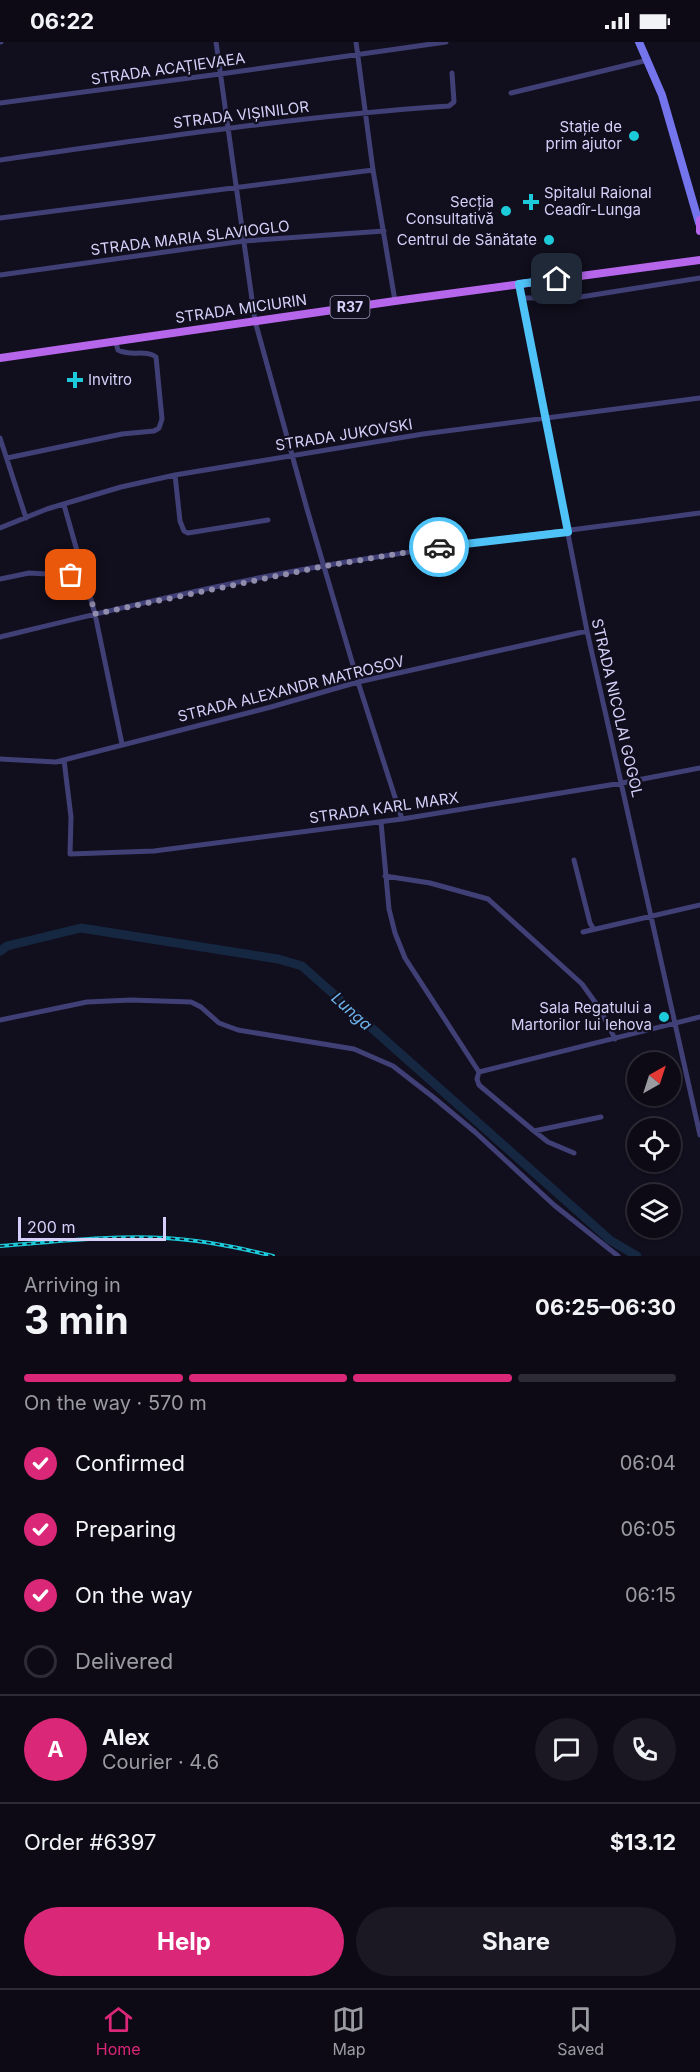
<!DOCTYPE html>
<html lang="en">
<head>
<meta charset="utf-8">
<style>
  :root { --surface:#0d0a16; --page:#1b1823; --text:#f1f3f6; --muted:#9a9aa1; --line:#2d2b35; --accent:#db2777 }
  body { margin:0; font-family:Inter,sans-serif; background:var(--page); color:var(--text); height:100vh; display:flex; flex-direction:column; font-size:22px; white-space:nowrap }
  * { box-sizing:border-box; margin:0 }
  p { font-size:20px; color:var(--muted) }
  .icon { flex:none; width:33px; height:33px; fill:none; stroke:currentColor; stroke-width:2; stroke-linecap:round; stroke-linejoin:round }
  .map { position:relative; height:1214px; overflow:hidden }
  .drawer { display:flex; flex-direction:column; background:var(--surface); flex:1 }
  .drawer>* { flex:none }
  .needle { width:39px; rotate:39deg }
  .fabs { position:absolute; left:627px; top:1010px; display:grid; gap:12px }
  .fabs a { display:grid; place-items:center; width:54px; height:54px; border-radius:50%; background:var(--surface); box-shadow:0 2px 4px #0004,0 0 0 2px var(--line); font-size:30px }
  .scale { position:absolute; left:18px; bottom:15px; width:148px; box-sizing:border-box; padding-left:6px; border:3px solid #d4d0f9; border-top:0; font-size:16px; line-height:21px; white-space:nowrap; color:#d4d0f9; -webkit-text-stroke:4px #110e1d; paint-order:stroke }
  .pin { position:absolute; display:grid; place-items:center; width:51px; height:51px; color:#fff; margin:-26px; border-radius:12px; box-shadow:0 3px 9px #0006 }
  .courier { position:absolute; display:grid; place-items:center; width:60px; height:60px; margin:-30px; border:4px solid #4fc3f7; border-radius:50%; background:#fff; color:#222; box-shadow:0 2px 8px #0007 }
  .headline em { font-style:normal; font-weight:700 }
  .headline div { display:flex; flex-direction:column-reverse }
  .headline { display:flex; align-items:center; justify-content:space-between; height:102px; padding:0 24px }
  h1 { font-size:39px; font-weight:700; line-height:45px }
  .bar { display:grid; grid-template-columns:repeat(4,1fr); gap:9px 6px; align-content:center; height:72px; padding:0 24px }
  .bar i { height:8px; border-radius:4px; background:var(--line) }
  .bar .current { background:var(--accent) }
  .bar p { grid-column:span 4 }
  .line { display:flex; align-items:center; gap:15px; padding:0 24px; border-top:2px solid var(--line) }
  .line div { flex:1 }
  .round { display:grid; place-items:center; flex:none; width:63px; height:63px; border-radius:32px; background:var(--page) }
  ol { padding:0 24px; list-style:none }
  li { display:flex; align-items:center; gap:18px; height:66px }
  li p { margin-inline-start:auto }
  li .icon { padding:6px; border-radius:50%; background:var(--accent); color:#fff; stroke-width:4 }
  li:last-child { color:var(--muted) }
  li i { width:33px; height:33px; border:3px solid var(--line); border-radius:50% }
  .cta { display:flex; gap:12px; margin-top:auto; padding:12px 24px }
  .cta a { flex:1; height:69px; border-radius:36px; background:var(--accent); color:#fff; font-size:24px; font-weight:700; line-height:69px; text-align:center }
  .cta a+a { background:var(--page); color:var(--text) }
  .status { display:flex; justify-content:space-between; align-items:center; height:42px; padding:0 30px; background:var(--surface); direction:ltr }
  .status svg { height:16px; fill:currentColor }
  .tab-bar { display:flex; justify-content:space-around; align-items:center; height:84px; border-top:2px solid var(--line); background:var(--surface); font-size:16px; color:var(--muted) }
  .tab-bar a { display:grid; justify-items:center; gap:3px }
  .tab-bar .current { color:var(--accent) }
  .map>svg:first-child { display:block }
  .lines { fill:none; stroke-linecap:round; stroke-linejoin:round }
  .river { stroke:#152741; stroke-width:9 }
  .minor { stroke:#403f76; stroke-width:5 }
  .secondary { stroke:#7474ed; stroke-width:8 }
  .primary { stroke:#b666eb; stroke-width:8 }
  .rail-casing { stroke:#1dcad9; stroke-width:4 }
  .rail { stroke:#110e1d; stroke-width:1.5; stroke-dasharray:4.5; stroke-linecap:butt }
  .done { stroke:#908cac; stroke-width:6; stroke-dasharray:0 10.8 }
  .route { stroke:#4fc3f7; stroke-width:8 }
  .poi-dot { fill:#1dcad9; stroke:#110e1d; stroke-width:2 }
  .labels { text-anchor:middle; stroke-width:4.5; stroke-linejoin:round; paint-order:stroke }
  .shield { fill:#110e1d; stroke:#9a96b7; stroke-width:1.5 }
  .shield-label { font-size:14px; font-weight:bold; fill:#d4d0f9 }
  .street-label { font-size:15px; fill:#d4d0f9; stroke:#110e1d }
  .poi-label { font-size:15px; fill:#d4d0f9; stroke:#110e1d; text-anchor:end }
  .water-label { font-size:16px; font-style:italic; fill:#6cb3eb; stroke:#110e1d }
</style>
</head>
<body>
<div class="status"><b>06:22</b><svg viewBox="0 0 49 12"><path d="M0 12V9h3v3zM5 12V6h3v6zM10 12V3h3v9zM15 12V0h3v12zM26 1h20v11H26zM47 4h2v5h-2z"/></svg></div>
<div class="map">
<svg width="700" height="1214" viewBox="0 0 700 1214">
  <rect width="100%" height="100%" fill="#110e1d"/>
  <g class="lines">
    <path class="river" d="M0,909L7,904L81,886L278,917L302,924L610,1198L637,1214"/>
    <path class="minor" d="M0,0H1
      M216,0L255,279L307,467L358,640L402,777
      M356,0L373,128L395,259
      M511,51L648,18
      M0,61L220,32L446,0
      M0,118C149,97 299,74 449,64L454,60L452,31
      M0,176L373,128
      M0,233L244,199L384,189
      M519,242L587,589L700,1093
      M522,256H541L555,259L700,236
      M0,396L26,476
      M7,416L122,392L154,389L159,386L162,377L156,315C146,307 130,315 118,308L115,298
      M175,433L180,479L184,489L188,491L268,478
      M64,463L95,572L122,702
      M0,486L47,467L121,445L175,433L423,392L700,356
      M0,537L29,531L85,534
      M0,595C108,569 218,542 328,523C451,502 576,488 700,471
      M0,717L56,720L271,665L358,640L587,589
      M64,718L71,775L70,812L154,809L402,777L622,741L700,726
      M381,780L389,867L395,891L405,916L479,1030L477,1037L479,1043L534,1089L601,1075
      M574,818L590,881L593,886
      M385,834L430,841L488,857L582,942L600,967L615,997
      M583,890L700,863
      M0,978L87,960L131,958L191,960L201,965L219,981L238,988L354,1007L393,1024L433,1055L475,1090L554,1163L618,1214
      M479,1030L700,975
      M534,1089L548,1100L574,1111"/>
    <path class="secondary" d="M639,0L662,53L699,181"/>
    <path class="primary" d="M700,178V189
      M0,316L395,259L700,218"/>
    <defs>
      <path id="rail" d="M0,1204C54,1200 110,1193 165,1196C201,1198 237,1205 273,1214"/>
    </defs>
    <use href="#rail" class="rail-casing"/>
    <use href="#rail" class="rail"/>
  </g>
  <g class="lines">
    <path class="done" d="M71,533L85,534L95,572L325,524L439,505"/>
    <path class="route" d="M439,505L568,490L519,242L557,237"/>
  </g>
  <g class="poi-dot">
    <circle cx="634" cy="94" r="6"/>
    <path d="M528 151h6v6h6v6h-6v6h-6v-6h-6v-6h6z"/>
    <circle cx="506" cy="169" r="6"/>
    <circle cx="549" cy="198" r="6"/>
    <path d="M72 329h6v6h6v6h-6v6h-6v-6h-6v-6h6z"/>
    <circle cx="664" cy="975" r="6"/>
  </g>
  <g class="labels">
    <rect class="shield" x="330.5" y="254" width="39" height="22" rx="4.5"/>
    <g class="shield-label">
      <text x="350" y="270">R37</text>
    </g>
    <g class="street-label">
      <text transform="translate(168 27) rotate(-8)" y="5">STRADA ACAȚIEVAEA</text>
      <text transform="translate(241 73) rotate(-7)" y="5">STRADA VIȘINILOR</text>
      <text transform="translate(190 196) rotate(-7)" y="5">STRADA MARIA SLAVIOGLO</text>
      <text transform="translate(241 267) rotate(-8)" y="5">STRADA MICIURIN</text>
      <text transform="translate(344 393) rotate(-9)" y="5">STRADA JUKOVSKI</text>
      <text transform="translate(291 647) rotate(-14)" y="5">STRADA ALEXANDR MATROSOV</text>
      <text transform="translate(617 666) rotate(77)" y="5">STRADA NICOLAI GOGOL</text>
      <text transform="translate(384 766) rotate(-8)" y="5">STRADA KARL MARX</text>
    </g>
    <g class="poi-label">
      <text x="622" y="90">Stație de<tspan x="622" dy="17">prim ajutor</tspan></text>
      <text x="544" y="156" text-anchor="start">Spitalul Raional<tspan x="544" dy="17">Ceadîr-Lunga</tspan></text>
      <text x="494" y="165">Secția<tspan x="494" dy="17">Consultativă</tspan></text>
      <text x="537" y="203">Centrul de Sănătate</text>
      <text x="88" y="343" text-anchor="start">Invitro</text>
      <text x="652" y="971">Sala Regatului a<tspan x="652" dy="17">Martorilor lui Iehova</tspan></text>
    </g>
    <g class="water-label">
      <text transform="translate(352 969) rotate(42)" y="6">Lunga</text>
    </g>
  </g>
</svg>
<div class="fabs">
<a><svg class="needle" viewBox="-14 -14 28 28"><path d="M0-13l5 13h-10z" fill="#e53935"/><path d="M0 13l5-13h-10z" fill="#9a9aa1"/></svg></a>
<a><svg class="icon" aria-label="locate" viewBox="0 0 24 24"><circle cx="12" cy="12" r="6"/><path d="M12 2v4M12 18v4M2 12h4M18 12h4"/></svg></a>
<a><svg class="icon" aria-label="layers" viewBox="0 0 24 24"><path d="M12 4l9 5-9 5-9-5zM3 14l9 5 9-5"/></svg></a>
</div>
<div class="scale">200 m</div>
<div class="pin" style="left:71px;top:533px;background:#ea580c"><svg class="icon" aria-label="bag" viewBox="0 0 24 24"><path d="M5 8h14l-1 12H6zM9 8a3 3 0 0 1 6 0"/></svg></div>
<div class="pin" style="left:557px;top:237px;background:#1f2937"><svg class="icon" aria-label="home" viewBox="0 0 24 24"><path d="M3 11l9-7 9 7M6 9v11h12V9"/></svg></div>
<div class="courier" style="left:439px;top:505px"><svg class="icon" aria-label="car" viewBox="0 0 24 24"><path d="M5 17H2v-5l4-1 3-4h7l3 4 3 1v5h-3M9 17h6M6 11h13"/><circle cx="7" cy="17" r="2"/><circle cx="17" cy="17" r="2"/></svg></div>
</div>
<section class="drawer">
<div class="headline"><div><h1>3 min</h1><p>Arriving in</p></div><em>06:25–06:30</em></div>
<div class="bar"><i class="current"></i><i class="current"></i><i class="current"></i><i></i><p>On the way · 570 m</p></div>
<ol>
<li><svg class="icon" aria-label="check" viewBox="0 0 24 24"><path d="M5 12l5 5 9-10"/></svg>Confirmed<p>06:04</p></li>
<li><svg class="icon" aria-label="check" viewBox="0 0 24 24"><path d="M5 12l5 5 9-10"/></svg>Preparing<p>06:05</p></li>
<li><svg class="icon" aria-label="check" viewBox="0 0 24 24"><path d="M5 12l5 5 9-10"/></svg>On the way<p>06:15</p></li>
<li><i></i>Delivered</li>
</ol>
<div class="line" style="height:108px"><b class="round" style="background:var(--accent);color:#fff">A</b><div><b>Alex</b><p>Courier · 4.6</p></div><a class="round"><svg class="icon" aria-label="chat" viewBox="0 0 24 24"><path d="M4 5h16v11H9l-5 4z"/></svg></a><a class="round"><svg class="icon" aria-label="phone" viewBox="0 0 24 24"><path d="M5 4h4l2 5-3 2q2 4 5 5l2-3 5 2v4C11 20 4 13 5 4z"/></svg></a></div>
<div class="line" style="height:78px"><div>Order #6397</div><b>$13.12</b></div>
<div class="cta"><a>Help</a><a>Share</a></div>
</section>
<nav class="tab-bar">
<a class="current"><svg class="icon" aria-label="home" viewBox="0 0 24 24"><path d="M3 11l9-7 9 7M6 9v11h12V9"/></svg>Home</a>
<a><svg class="icon" aria-label="map" viewBox="0 0 24 24"><path d="M3 6l6-2 6 2 6-2v14l-6 2-6-2-6 2zM9 4v14M15 6v14"/></svg>Map</a>
<a><svg class="icon" aria-label="saved" viewBox="0 0 24 24"><path d="M7 4h10v16l-5-4-5 4z"/></svg>Saved</a>
</nav>
</body>
</html>
